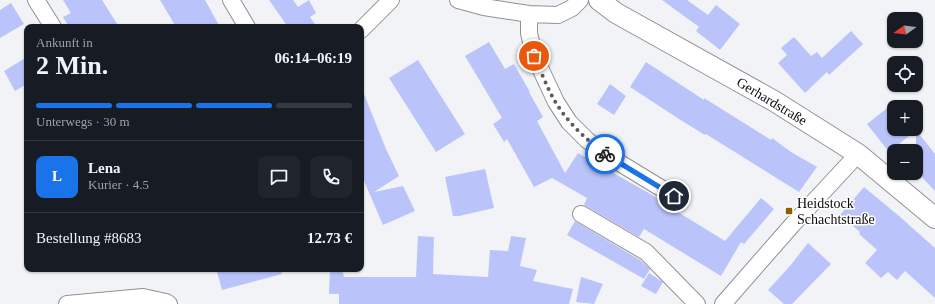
<!DOCTYPE html>
<html lang="de">
<head>
<meta charset="utf-8">
<style>
  :root { --surface:#171b24; --page:#20242c; --text:#f1f3f6; --muted:#9ea1a6; --line:#363941; --accent:#1a73e8 }
  body { margin:0; font-family:"Times New Roman",serif; background:var(--page); color:var(--text); height:100vh; display:flex; flex-direction:column; font-size:15px; white-space:nowrap }
  * { box-sizing:border-box; margin:0 }
  p { font-size:13px; color:var(--muted) }
  .icon { flex:none; width:22px; height:22px; fill:none; stroke:currentColor; stroke-width:2; stroke-linecap:round; stroke-linejoin:round }
  .map { position:relative; flex:1; overflow:hidden }
  .drawer { position:absolute; left:24px; top:24px; width:340px; height:248px; display:flex; flex-direction:column; background:var(--surface); border-radius:8px; box-shadow:0 1px 3px #0004 }
  .drawer>* { flex:none }
  .needle { width:26px; rotate:256deg }
  .buttons { position:absolute; left:887px; top:12px; display:grid; gap:8px }
  .buttons a { display:grid; place-items:center; width:36px; height:36px; border-radius:8px; background:var(--surface); box-shadow:0 1px 3px #0004; font-size:20px }
  .pin { position:absolute; display:grid; place-items:center; width:34px; height:34px; color:#fff; margin:-17px; border:2px solid #fff; border-radius:50%; box-shadow:0 1px 4px #0007 }
  .courier { position:absolute; display:grid; place-items:center; width:40px; height:40px; margin:-20px; border:3px solid #1a73e8; border-radius:50%; background:#fff; color:#222; box-shadow:0 1px 5px #0007 }
  .overview em { font-style:normal; font-weight:600 }
  .overview div { display:flex; flex-direction:column-reverse }
  .overview { display:flex; align-items:center; justify-content:space-between; height:68px; padding:0 12px }
  h1 { font-size:26px; font-weight:600; line-height:30px }
  .bar { display:grid; grid-template-columns:repeat(4,1fr); gap:6px 4px; align-content:center; height:48px; padding:0 12px }
  .bar i { height:5px; border-radius:3px; background:var(--line) }
  .bar .current { background:var(--accent) }
  .bar p { grid-column:span 4 }
  .line { display:flex; align-items:center; gap:10px; padding:0 12px; border-top:1px solid var(--line) }
  .line div { flex:1 }
  .round { display:grid; place-items:center; flex:none; width:42px; height:42px; border-radius:8px; background:var(--page) }
  .map>svg:first-child { display:block }
  .building { fill:#bbc4fa }
  .lines { fill:none; stroke-linecap:round; stroke-linejoin:round }
  .minor-casing { stroke:#919194; stroke-width:18 }
  .tertiary-casing { stroke:#919194; stroke-width:22 }
  .minor { stroke:#fff; stroke-width:16 }
  .tertiary { stroke:#fff; stroke-width:20 }
  .done { stroke:#5c5c5e; stroke-width:4; stroke-dasharray:0 7.2 }
  .route { stroke:#1a73e8; stroke-width:5 }
  .poi-dot { fill:#8b6102; stroke:#fff; stroke-width:1.5 }
  .labels { text-anchor:middle; stroke-width:3; stroke-linejoin:round; paint-order:stroke }
  .street-label { font-size:14px; fill:#0b0b0c; stroke:#fff }
  .poi-label { font-size:14px; fill:#0b0b0c; stroke:#fff; text-anchor:start }
</style>
</head>
<body>
<div class="map">
<svg width="935" height="304" viewBox="0 0 935 304">
  <rect width="100%" height="100%" fill="#f2f3f6"/>
  <path class="building" d="M63,0H102L119,27H69L63,17L71,13Z
    M160,0H205L220,27H176Z
    M269,0H293L298,7L309,0L316,13L310,17L317,27H288Z
    M662,0H687L708,15L716,5L740,24L720,50L696,31L699,27Z
    M11,3L24,24L0,38V10Z
    M851,31L863,44L829,75L827,72L805,93L778,63L787,55L781,48L794,37L811,56L817,52L822,58Z
    M489,42L505,69L514,64L530,92H529L543,117L537,121L565,173L578,153L661,200L660,201L725,241L761,198L774,209L744,244L741,242L721,276L644,229L639,237L584,205L587,198L552,178L534,187L507,139L504,142L493,124L502,118L465,56Z
    M27,57V84L15,91L4,71Z
    M418,60L465,134L436,152L389,78Z
    M646,62L704,100V98L771,140L772,138L791,152L817,167L799,192L706,134L705,135L679,119L630,87Z
    M610,84L626,96L614,115L597,104Z
    M362,89L386,149L399,176L374,192L403,186L415,211L383,225L361,174Z
    M895,102L898,107H894V129H914V132L889,152L867,124Z
    M916,130L935,154V191L916,171Z
    M485,169L494,208L459,216H453L445,177Z
    M864,187L899,216L935,248V298L905,271L897,280L888,272L881,278L865,263L877,250L859,234L860,232L840,215Z
    M575,221L640,260L650,269L644,279L567,235Z
    M418,236L434,237L433,274L488,277L490,250L508,251L511,236L526,238L520,266L537,270L533,281L573,289L569,304H339V294H329L330,269H342L344,277H416Z
    M808,243L831,264L792,304H784L768,290L790,266Z
    M227,269H281L282,274L222,290L217,272Z
    M649,273L663,282L656,294L641,286Z
    M581,277L603,284L594,304L576,302Z"/>
  <g class="lines">
    <defs>
      <path id="minor" d="M36,0L53,27
        M231,0L247,27
        M458,0L484,7L529,14L558,15L572,8L580,0
        M529,14V33L534,55L556,102L569,122L587,140L605,154L674,196
        M361,30L391,0
        M581,214L646,252L697,304
        M67,304L143,297L166,302L169,304
        M723,304L793,224L858,154"/>
      <path id="tertiary" d="M599,0L616,13L774,101L858,154L935,218"/>
    </defs>
    <use href="#minor" class="minor-casing"/>
    <use href="#tertiary" class="tertiary-casing"/>
    <use href="#minor" class="minor"/>
    <use href="#tertiary" class="tertiary"/>
  </g>
  <g class="lines">
    <path class="done" d="M534,56C541,71 547,88 556,103C569,124 586,139 605,154"/>
    <path class="route" d="M605,154L674,196"/>
  </g>
  <rect class="poi-dot" x="785" y="207" width="8" height="8" rx="2"/>
  <g class="labels">
    <g class="street-label">
      <text transform="translate(772 101) rotate(31)" y="5">Gerhardstraße</text>
    </g>
    <g class="poi-label">
      <text x="797" y="208">Heidstock<tspan x="797" dy="16">Schachtstraße</tspan></text>
    </g>
  </g>
</svg>
<div class="buttons">
<a><svg class="needle" viewBox="-14 -14 28 28"><path d="M0-13l5 13h-10z" fill="#e53935"/><path d="M0 13l5-13h-10z" fill="#9ea1a6"/></svg></a>
<a><svg class="icon" aria-label="locate" viewBox="0 0 24 24"><circle cx="12" cy="12" r="6"/><path d="M12 2v4M12 18v4M2 12h4M18 12h4"/></svg></a>
<a>+</a>
<a>−</a>
</div>
<div class="pin" style="left:534px;top:56px;background:#ea580c"><svg class="icon" aria-label="bag" viewBox="0 0 24 24"><path d="M5 8h14l-1 12H6zM9 8a3 3 0 0 1 6 0"/></svg></div>
<div class="pin" style="left:674px;top:196px;background:#1f2937"><svg class="icon" aria-label="home" viewBox="0 0 24 24"><path d="M3 11l9-7 9 7M6 9v11h12V9"/></svg></div>
<div class="courier" style="left:605px;top:154px"><svg class="icon" aria-label="bike" viewBox="0 0 24 24"><circle cx="6" cy="16" r="4"/><circle cx="18" cy="16" r="4"/><path d="M6 16l4-8h5l3 8M10 8l3 8H6M13 5h3"/></svg></div>
<section class="drawer">
<div class="overview"><div><h1>2 Min.</h1><p>Ankunft in</p></div><em>06:14–06:19</em></div>
<div class="bar"><i class="current"></i><i class="current"></i><i class="current"></i><i></i><p>Unterwegs · 30 m</p></div>
<div class="line" style="height:72px"><b class="round" style="background:var(--accent);color:#fff">L</b><div><b>Lena</b><p>Kurier · 4.5</p></div><a class="round"><svg class="icon" aria-label="chat" viewBox="0 0 24 24"><path d="M4 5h16v11H9l-5 4z"/></svg></a><a class="round"><svg class="icon" aria-label="phone" viewBox="0 0 24 24"><path d="M5 4h4l2 5-3 2q2 4 5 5l2-3 5 2v4C11 20 4 13 5 4z"/></svg></a></div>
<div class="line" style="height:52px"><div>Bestellung #8683</div><b>12.73 €</b></div>
</section>
</div>
</body>
</html>
